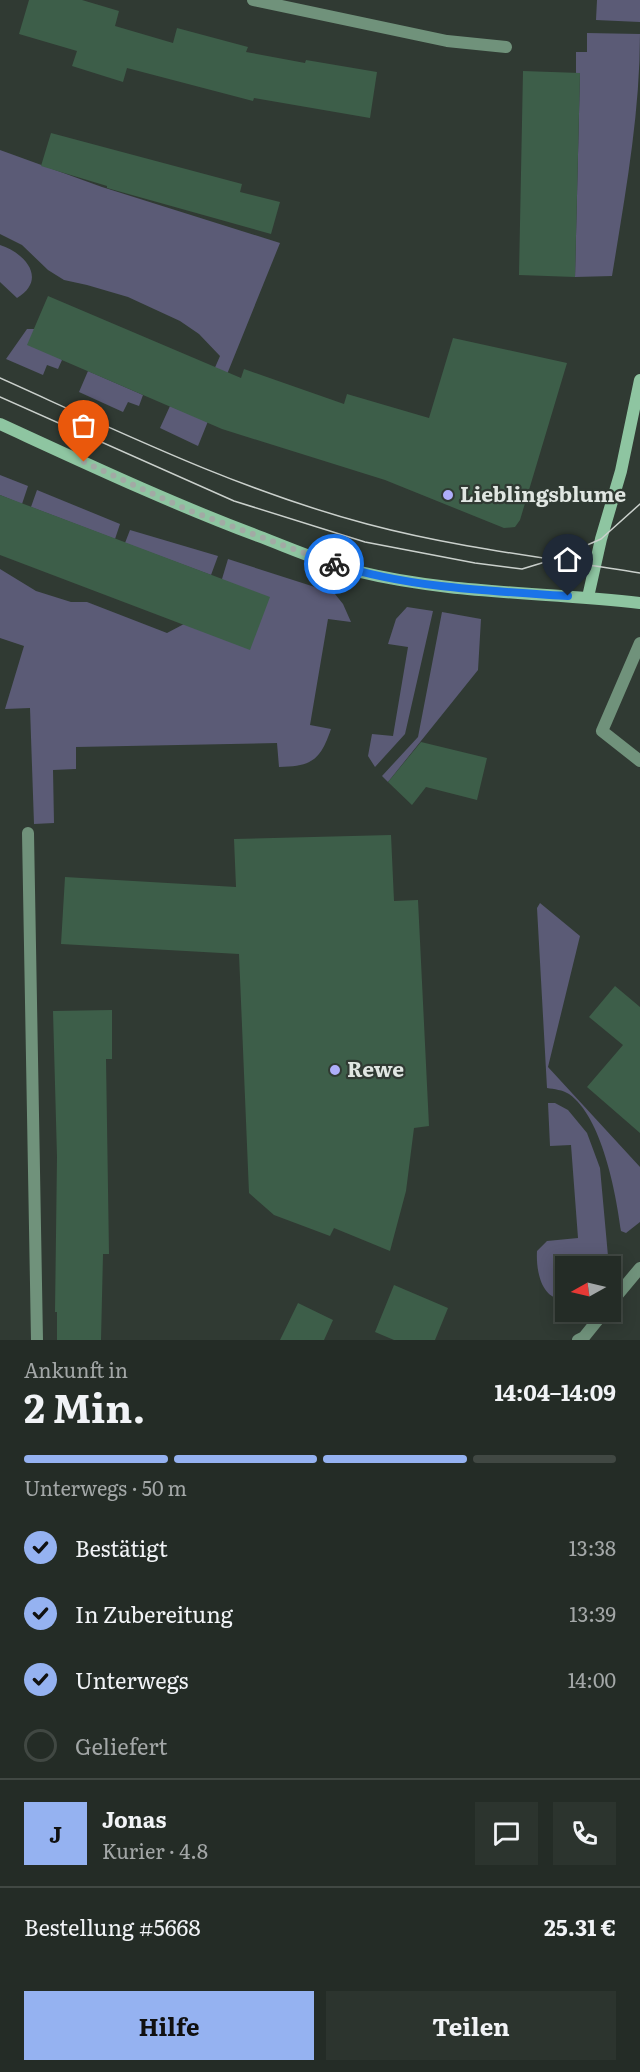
<!DOCTYPE html>
<html lang="de">
<head>
<meta charset="utf-8">
<style>
  :root { --surface:#242c26; --page:#2c342e; --text:#f1f3f6; --muted:#a3a7a7; --line:#414843; --accent:#95b2f1 }
  body { margin:0; font-family:Literata,serif; background:var(--page); color:var(--text); height:100vh; display:flex; flex-direction:column; font-size:22px; white-space:nowrap }
  * { box-sizing:border-box; margin:0 }
  p { font-size:20px; color:var(--muted) }
  .icon { flex:none; width:33px; height:33px; fill:none; stroke:currentColor; stroke-width:2; stroke-linecap:round; stroke-linejoin:round }
  .map { position:relative; height:1340px; overflow:hidden }
  .side { display:flex; flex-direction:column; background:var(--surface); flex:1 }
  .side>* { flex:none }
  .needle { width:39px; rotate:262deg }
  .tools { position:absolute; left:555px; top:1256px; display:grid; gap:12px }
  .tools a { display:grid; place-items:center; width:66px; height:66px; border-radius:0px; background:var(--surface); box-shadow:0 3px 15px #0003,0 0 0 2px var(--line); font-size:30px }
  .pin { position:absolute; display:grid; place-items:center; width:51px; height:51px; color:#fff; margin:-62px -26px; border-radius:50% 50% 50% 0; rotate:-45deg; box-shadow:0 0 6px #0007 }
  .pin .icon { rotate:45deg }
  .courier { position:absolute; display:grid; place-items:center; width:60px; height:60px; margin:-30px; border:4px solid #1a73e8; border-radius:50%; background:#fff; color:#222; box-shadow:0 2px 8px #0007 }
  .summary em { font-style:normal; font-weight:700 }
  .summary div { display:flex; flex-direction:column-reverse }
  .summary { display:flex; align-items:center; justify-content:space-between; height:102px; padding:0 24px }
  h1 { font-size:39px; font-weight:700; line-height:45px }
  .bar { display:grid; grid-template-columns:repeat(4,1fr); gap:9px 6px; align-content:center; height:72px; padding:0 24px }
  .bar i { height:8px; border-radius:4px; background:var(--line) }
  .bar .on { background:var(--accent) }
  .bar p { grid-column:span 4 }
  .line { display:flex; align-items:center; gap:15px; padding:0 24px; border-top:2px solid var(--line) }
  .line div { flex:1 }
  .round { display:grid; place-items:center; flex:none; width:63px; height:63px; border-radius:0px; background:var(--page) }
  ol { padding:0 24px; list-style:none }
  li { display:flex; align-items:center; gap:18px; height:66px }
  li p { margin-inline-start:auto }
  li .icon { padding:6px; border-radius:50%; background:var(--accent); color:#111; stroke-width:4 }
  li:last-child { color:var(--muted) }
  li i { width:33px; height:33px; border:3px solid var(--line); border-radius:50% }
  .primary-button { display:flex; gap:12px; margin-top:auto; padding:12px 24px }
  .primary-button a { flex:1; height:69px; border-radius:0px; background:var(--accent); color:#111; font-size:24px; font-weight:700; line-height:69px; text-align:center }
  .primary-button a+a { background:var(--page); color:var(--text) }
  .map>svg:first-child { display:block }
  .green { fill:#5b5b76 }
  .building { fill:#3d5e49 }
  .lines { fill:none; stroke-linecap:round; stroke-linejoin:round }
  .minor { stroke:#70927b; stroke-width:12 }
  .secondary { stroke:#8ec5a1; stroke-width:12 }
  .tram { stroke:#cad0cc; stroke-width:1.5 }
  .done { stroke:#a2aaa5; stroke-width:6; stroke-dasharray:0 10.8 }
  .route { stroke:#1a73e8; stroke-width:8 }
  .poi-dot { fill:#aeaefa; stroke:#303a33; stroke-width:2 }
  .labels { text-anchor:middle; stroke-width:4.5; stroke-linejoin:round; paint-order:stroke }
  .poi-label { font-size:21px; font-weight:bold; fill:#e0e6e2; stroke:#303a33; text-anchor:start }
</style>
</head>
<body>
<div class="map">
<svg width="640" height="1340" viewBox="0 0 640 1340">
  <rect width="100%" height="100%" fill="#303a33"/>
  <path class="green" d="M597,0H640V22L596,20Z
    M587,33L640,34C640,115 625,196 612,276L575,277L580,73H576V52H587Z
    M0,150L102,187L280,243L198,446L160,428L170,406L194,416L220,356L199,334L180,321L128,297L87,285L64,280L48,270L22,245L0,234Z
    M0,245C25,253 48,279 17,298L0,282Z
    M27,329H34L62,360L58,369L47,365L43,375L6,359Z
    M88,371L143,395L139,406L128,402L123,412L79,392Z
    M0,475L28,486L22,504L0,495Z
    M37,490L120,524L115,539L31,507Z
    M130,530L218,556L211,575L125,543Z
    M228,559L318,588L331,589L343,604L351,622L328,619L310,725L331,729C320,761 312,766 279,767L277,743L76,747V769L53,770L54,823L34,824L30,708L5,709L24,646L0,638V569L36,591L71,602H87L167,633L184,624L222,579Z
    M407,607L433,611L405,734L375,767L368,756L372,734L393,736L408,647L388,644L396,619Z
    M442,612L481,619L478,670L388,782L382,776L418,737Z
    M540,903L580,936L548,1067L640,1167V1222L626,1233L621,1231C616,1193 602,1117 569,1094C563,1090 554,1089 547,1088L537,908Z
    M548,1103H555L568,1110L587,1133L600,1168L608,1256L599,1266H566L565,1295L560,1299C540,1296 536,1268 537,1251L547,1241L578,1238L571,1145L550,1146Z"/>
  <path class="building" d="M29,0H82L119,11L115,26L173,43L177,28L248,47L246,52L305,63L306,60L377,72L370,118L254,98L253,101L127,68L123,82L72,66L77,51L19,34Z
    M523,71L580,73L575,277L519,275Z
    M51,133L242,184L240,192L280,202L271,234L107,188V186L41,166Z
    M48,296L241,378L244,369L344,404L347,394L429,418L453,338L567,363L520,520L515,527L504,528L385,480L222,429L27,345Z
    M0,495L270,597L250,650L0,555Z
    M421,742L487,758L477,800L426,787L412,805L388,782Z
    M391,835L394,901L418,900L429,1126L414,1128L406,1191L390,1251L334,1228L330,1236L274,1215L249,1193L239,954L61,944L65,877L236,887L234,839Z
    M615,986L640,1007V1133L587,1087L623,1045L589,1017Z
    M112,1010V1059H106L109,1254H103L101,1340H57V1312H55L57,1157L53,1011Z
    M394,1285L448,1308L435,1340H394L375,1332Z
    M298,1303L333,1320L324,1340H280Z"/>
  <g class="lines">
    <path class="minor" d="M253,0L447,41L506,47
      M640,643L602,731L640,761
      M28,833L37,1340
      M610,1304L640,1268
      M578,1340L584,1337L605,1311"/>
    <path class="secondary" d="M0,424C85,463 170,503 258,536C290,548 323,563 356,571C449,594 546,592 640,603
      M588,597L601,539L621,471L640,380"/>
    <path class="tram" d="M0,378C120,432 239,490 367,524C457,548 549,558 640,573
      M0,397L234,501L365,542L475,563L522,569L555,559L601,539L640,504"/>
  </g>
  <g class="lines">
    <path class="done" d="M84,462L188,510L334,564"/>
    <path class="route" d="M334,564C409,588 490,591 568,596"/>
  </g>
  <g class="poi-dot">
    <circle cx="448" cy="495" r="6"/>
    <circle cx="335" cy="1070" r="6"/>
  </g>
  <g class="labels">
    <g class="poi-label">
      <text x="460" y="502">Lieblingsblume</text>
      <text x="347" y="1077">Rewe</text>
    </g>
  </g>
</svg>
<div class="tools">
<a><svg class="needle" viewBox="-14 -14 28 28"><path d="M0-13l5 13h-10z" fill="#e53935"/><path d="M0 13l5-13h-10z" fill="#a3a7a7"/></svg></a>
</div>
<div class="pin" style="left:84px;top:462px;background:#ea580c"><svg class="icon" aria-label="bag" viewBox="0 0 24 24"><path d="M5 8h14l-1 12H6zM9 8a3 3 0 0 1 6 0"/></svg></div>
<div class="pin" style="left:568px;top:596px;background:#1f2937"><svg class="icon" aria-label="home" viewBox="0 0 24 24"><path d="M3 11l9-7 9 7M6 9v11h12V9"/></svg></div>
<div class="courier" style="left:334px;top:564px"><svg class="icon" aria-label="bike" viewBox="0 0 24 24"><circle cx="6" cy="16" r="4"/><circle cx="18" cy="16" r="4"/><path d="M6 16l4-8h5l3 8M10 8l3 8H6M13 5h3"/></svg></div>
</div>
<section class="side">
<div class="summary"><div><h1>2 Min.</h1><p>Ankunft in</p></div><em>14:04–14:09</em></div>
<div class="bar"><i class="on"></i><i class="on"></i><i class="on"></i><i></i><p>Unterwegs · 50 m</p></div>
<ol>
<li><svg class="icon" aria-label="check" viewBox="0 0 24 24"><path d="M5 12l5 5 9-10"/></svg>Bestätigt<p>13:38</p></li>
<li><svg class="icon" aria-label="check" viewBox="0 0 24 24"><path d="M5 12l5 5 9-10"/></svg>In Zubereitung<p>13:39</p></li>
<li><svg class="icon" aria-label="check" viewBox="0 0 24 24"><path d="M5 12l5 5 9-10"/></svg>Unterwegs<p>14:00</p></li>
<li><i></i>Geliefert</li>
</ol>
<div class="line" style="height:108px"><b class="round" style="background:var(--accent);color:#111">J</b><div><b>Jonas</b><p>Kurier · 4.8</p></div><a class="round"><svg class="icon" aria-label="chat" viewBox="0 0 24 24"><path d="M4 5h16v11H9l-5 4z"/></svg></a><a class="round"><svg class="icon" aria-label="phone" viewBox="0 0 24 24"><path d="M5 4h4l2 5-3 2q2 4 5 5l2-3 5 2v4C11 20 4 13 5 4z"/></svg></a></div>
<div class="line" style="height:78px"><div>Bestellung #5668</div><b>25.31 €</b></div>
<div class="primary-button"><a>Hilfe</a><a>Teilen</a></div>
</section>
</body>
</html>
